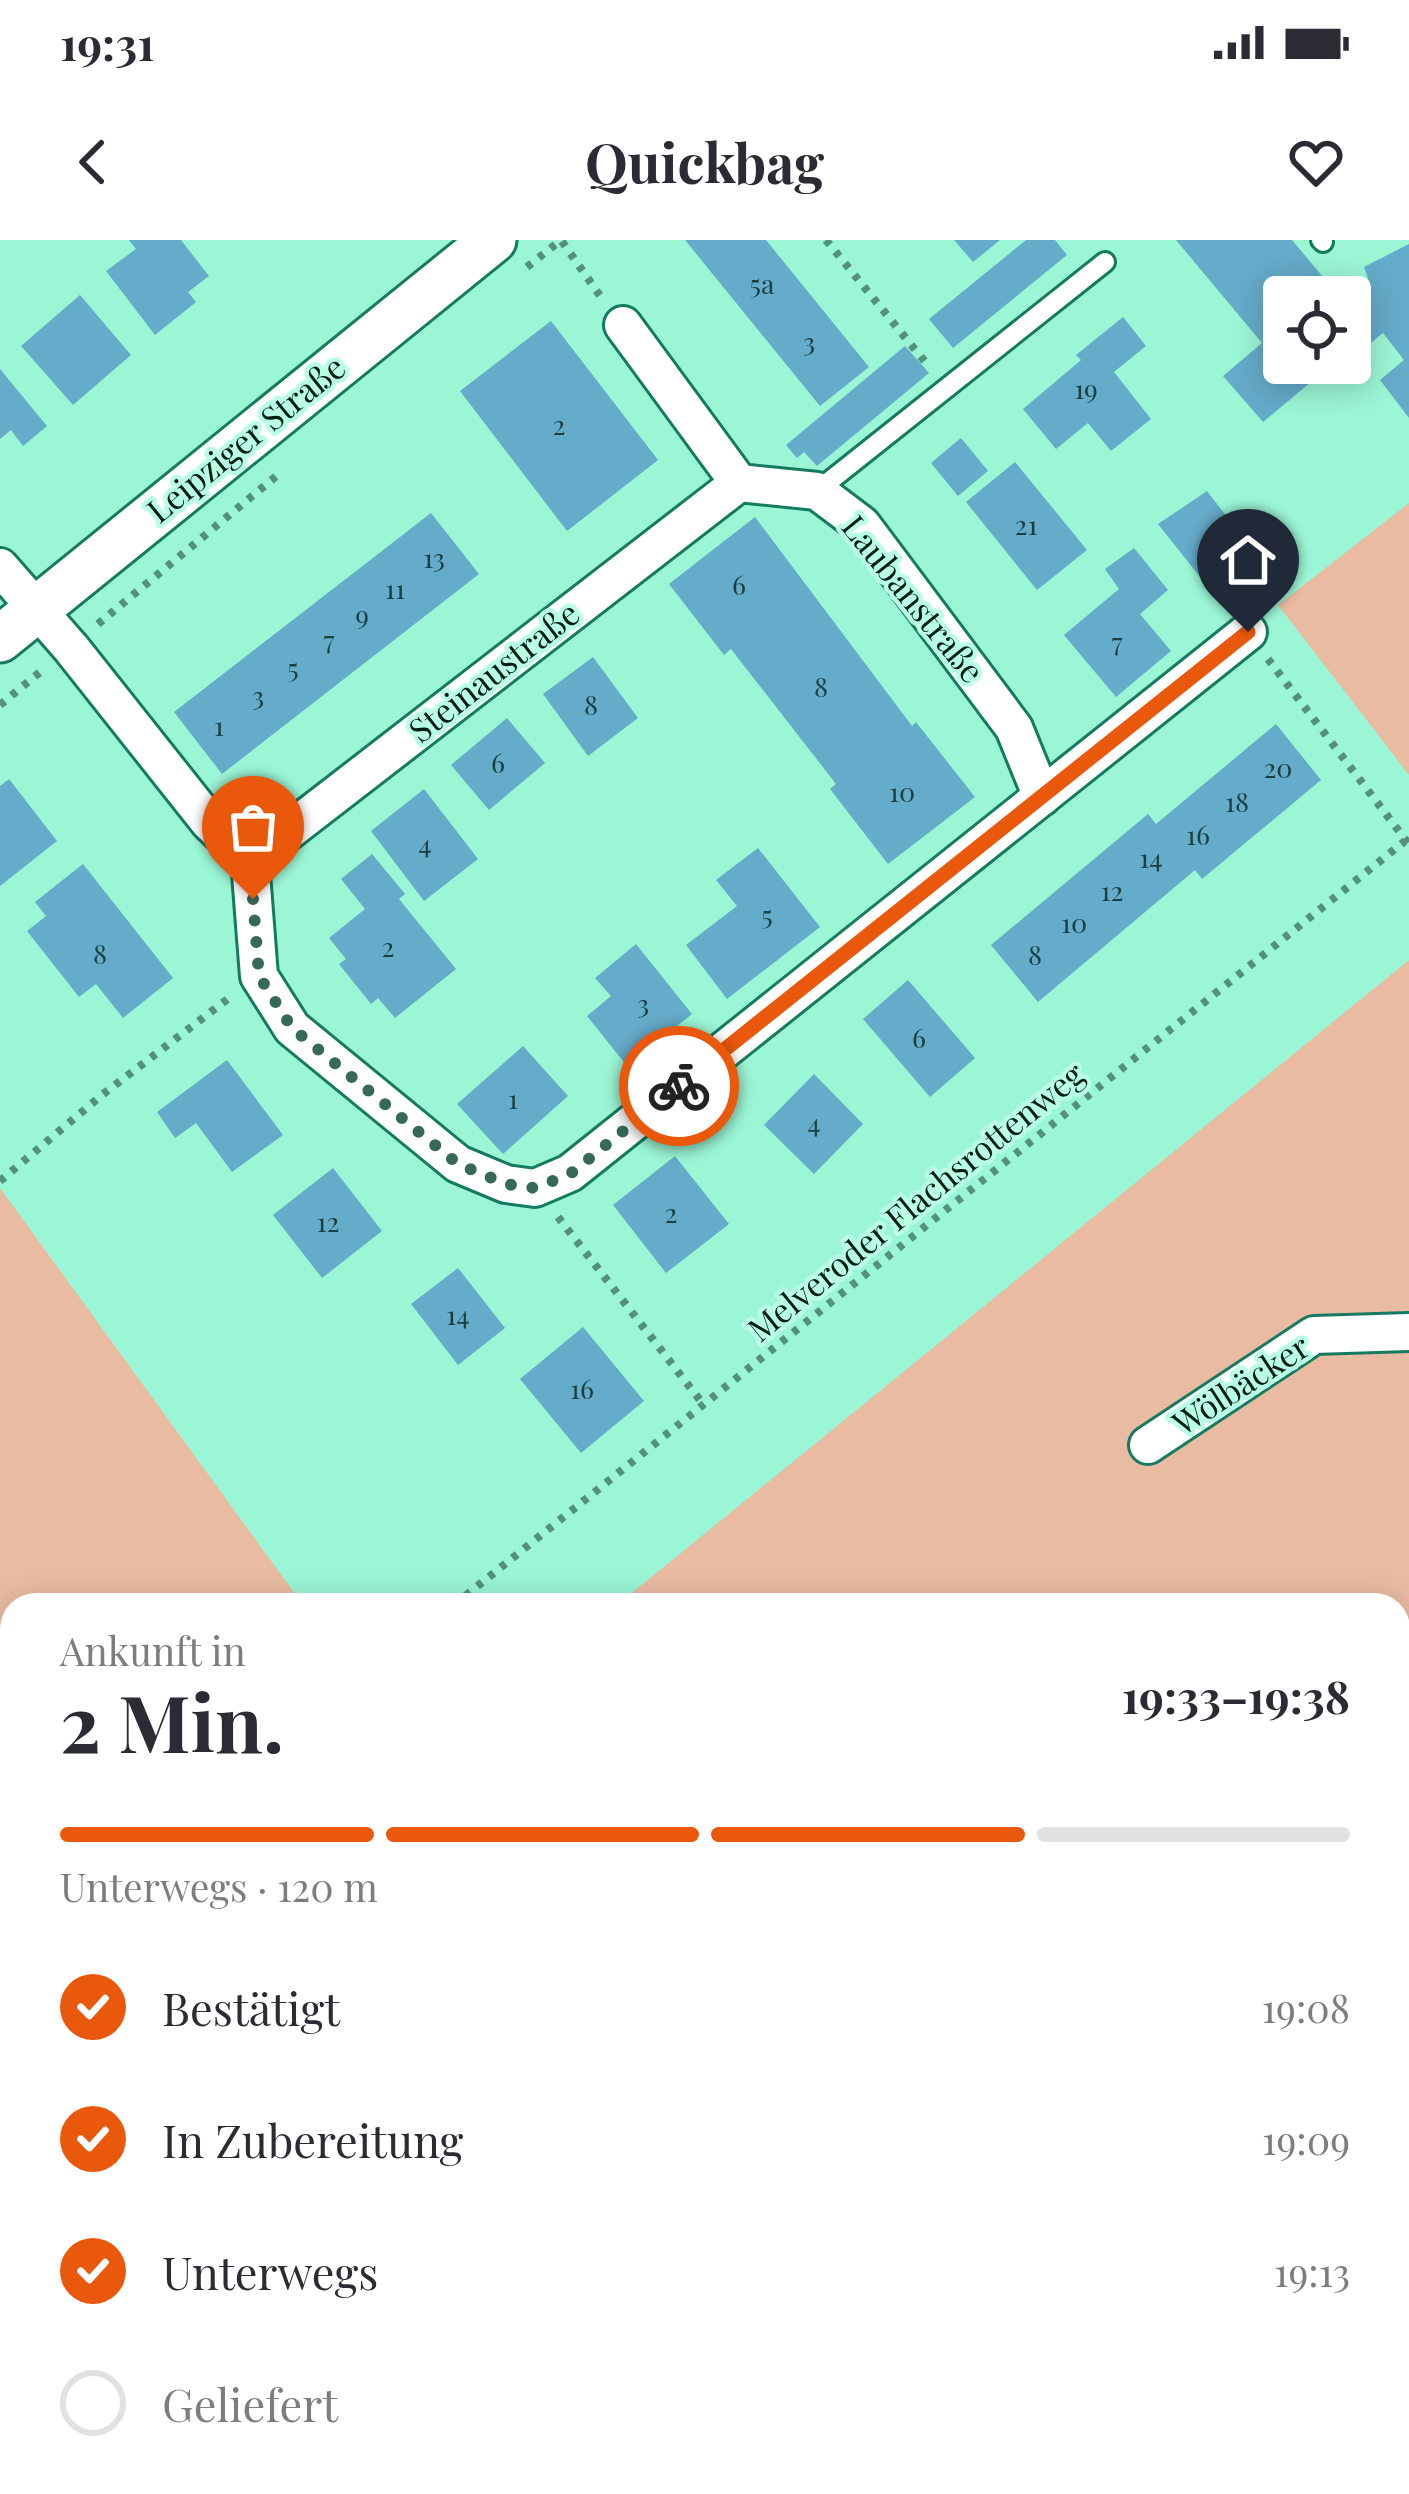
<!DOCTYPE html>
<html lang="de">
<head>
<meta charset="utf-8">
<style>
  :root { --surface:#fff; --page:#f7f7f7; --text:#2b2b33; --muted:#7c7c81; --line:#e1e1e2; --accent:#ea580c }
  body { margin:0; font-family:"Playfair Display",serif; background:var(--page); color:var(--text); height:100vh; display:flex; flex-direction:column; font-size:45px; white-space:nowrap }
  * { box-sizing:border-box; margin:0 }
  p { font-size:39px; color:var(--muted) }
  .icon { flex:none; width:66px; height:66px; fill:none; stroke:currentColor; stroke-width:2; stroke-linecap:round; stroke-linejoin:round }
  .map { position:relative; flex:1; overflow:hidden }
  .sheet { position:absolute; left:0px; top:1353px; width:1410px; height:903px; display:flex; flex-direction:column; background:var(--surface); border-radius:36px 36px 0 0; box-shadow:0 6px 30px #0003 }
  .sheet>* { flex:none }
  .tools { position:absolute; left:1263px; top:36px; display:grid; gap:24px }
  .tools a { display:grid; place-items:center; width:108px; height:108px; border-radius:12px; background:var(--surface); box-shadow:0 6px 30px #0003; font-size:60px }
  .pin { position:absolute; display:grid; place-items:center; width:102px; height:102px; color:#fff; margin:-123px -51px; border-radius:50% 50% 50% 0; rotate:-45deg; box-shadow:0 0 12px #0007 }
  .pin .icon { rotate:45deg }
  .courier { position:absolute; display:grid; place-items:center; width:120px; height:120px; margin:-60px; border:9px solid #ea580c; border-radius:50%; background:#fff; color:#222; box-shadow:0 3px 15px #0007 }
  .overview em { font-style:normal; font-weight:700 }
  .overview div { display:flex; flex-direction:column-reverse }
  .overview { display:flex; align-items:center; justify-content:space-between; height:204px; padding:0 60px }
  h1 { font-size:78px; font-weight:700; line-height:90px }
  .bar { display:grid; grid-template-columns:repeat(4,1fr); gap:18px 12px; align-content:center; height:144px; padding:0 60px }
  .bar i { height:15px; border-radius:9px; background:var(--line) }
  .bar .current { background:var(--accent) }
  .bar p { grid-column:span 4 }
  ol { padding:0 60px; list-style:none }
  li { display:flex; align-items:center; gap:36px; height:132px }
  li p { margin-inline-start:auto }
  li .icon { padding:12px; border-radius:50%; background:var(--accent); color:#fff; stroke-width:4 }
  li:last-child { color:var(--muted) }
  li i { width:66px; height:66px; border:6px solid var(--line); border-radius:50% }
  .status { display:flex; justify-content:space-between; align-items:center; height:84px; padding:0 60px; background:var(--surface); direction:ltr }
  .status svg { height:33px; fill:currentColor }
  header { display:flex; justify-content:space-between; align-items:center; height:156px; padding:0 60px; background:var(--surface); font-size:54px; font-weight:700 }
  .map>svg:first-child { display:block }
  .green { fill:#e9bba3 }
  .building { fill:#65abca }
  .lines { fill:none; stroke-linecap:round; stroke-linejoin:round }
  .service-casing { stroke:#147b60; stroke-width:24 }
  .minor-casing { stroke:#147b60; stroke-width:42 }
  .tertiary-casing { stroke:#147b60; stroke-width:51 }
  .path { stroke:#53917b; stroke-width:8; stroke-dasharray:6 9; stroke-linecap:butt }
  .service { stroke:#fff; stroke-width:18 }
  .minor { stroke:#fff; stroke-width:36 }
  .tertiary { stroke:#fff; stroke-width:45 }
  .done { stroke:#376958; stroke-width:12; stroke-dasharray:0 21.6 }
  .route { stroke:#ea580c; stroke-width:15 }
  .labels { text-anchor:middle; stroke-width:9; stroke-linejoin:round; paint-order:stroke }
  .number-label { font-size:27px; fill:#1a4042 }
  .street-label { font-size:33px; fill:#011d14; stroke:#b8ffe4 }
</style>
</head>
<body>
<div class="status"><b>19:31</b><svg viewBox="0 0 49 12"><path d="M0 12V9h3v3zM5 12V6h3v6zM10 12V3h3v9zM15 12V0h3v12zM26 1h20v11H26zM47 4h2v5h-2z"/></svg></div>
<header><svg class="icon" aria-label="back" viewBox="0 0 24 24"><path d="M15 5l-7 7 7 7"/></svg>Quickbag<svg class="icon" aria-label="heart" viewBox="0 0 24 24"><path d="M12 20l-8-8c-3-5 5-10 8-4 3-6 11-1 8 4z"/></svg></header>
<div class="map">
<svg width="1409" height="2254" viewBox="0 0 1409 2254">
  <rect width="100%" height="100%" fill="#9bf6d5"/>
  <path class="green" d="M1409,263V535L1278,365Z
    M1409,720V2254H0V948L303,1365H12V2244H1398V1365H617Z"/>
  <path class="building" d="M129,0H181L209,36L188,52L196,62L155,95L106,31L136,9Z
    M685,0H766L869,127L820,166Z
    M954,0H1000L973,22Z
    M1026,0H1055L1067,15L953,108L929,79Z
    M1176,0H1292L1329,44L1336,38L1354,58L1370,44L1364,27L1409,4V178L1380,140L1404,120L1383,93L1350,120V57H1284V123H1347L1323,143L1317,137L1263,182L1223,136L1262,103Z
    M80,55L131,115L73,165L21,106Z
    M1123,77L1146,106L1114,132L1151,179L1111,211L1088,183L1056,209L1023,169L1081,120L1076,115Z
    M551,81L658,220L567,291L460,151Z
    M905,106L929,133L817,226L804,212L797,218L786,205Z
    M0,129L47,186L23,206L11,190L0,199Z
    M961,198L988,231L958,256L931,223Z
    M1015,222L1087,310L1037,350L966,262Z
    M1207,251L1258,317L1235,335L1231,330L1208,347L1158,284Z
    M431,273L479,334L222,534L174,472Z
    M755,277L912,486L916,482L975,557L888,624L830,549L836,544L731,409L724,415L669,344Z
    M1134,308L1168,350L1140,374L1171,411L1116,457L1064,395L1119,349L1105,329Z
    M1286,318L1298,332L1255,367L1243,353Z
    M593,417L638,478L588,516L543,454Z
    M507,478L545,523L489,570L451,525Z
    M1276,484L1321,540L1202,639L1195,630L1038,762L991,705L1148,574L1156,584Z
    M9,539L57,601L0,646V546Z
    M424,549L478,619L424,661L371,591Z
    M758,608L820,687L727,759L686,705L737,666L716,640Z
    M372,614L405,654L399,659L456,729L395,778L378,758L371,764L339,724L346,719L329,698L365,669L341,639Z
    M83,624L173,738L123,778L96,744L79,757L27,691L46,676L35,662Z
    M636,704L692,774L627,826L587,776L611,756L595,738Z
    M908,740L975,818L930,857L863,779Z
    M523,806L568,856L503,914L457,864Z
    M227,820L283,895L232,932L196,883L175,898L157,872Z
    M814,834L863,884L814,934L764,885Z
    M675,916L729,984L666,1033L613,965Z
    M333,928L382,991L322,1038L273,975Z
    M458,1028L505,1088L458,1125L411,1064Z
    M583,1087L644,1161L581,1213L520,1139Z"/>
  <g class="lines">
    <defs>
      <path id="service" d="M1321,0L1323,2
        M817,251L1105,22"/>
      <path id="minor" d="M623,85L739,243L817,251L862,285L1014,488L1042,557
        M0,327L71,408L209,582L250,621L259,736L292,788L458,924L506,944L535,948L570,933L1248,392
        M250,621L739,243
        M1148,1205L1314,1095L1409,1092"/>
      <path id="tertiary" d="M0,399L493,0"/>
    </defs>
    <use href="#service" class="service-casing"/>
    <use href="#minor" class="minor-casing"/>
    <use href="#tertiary" class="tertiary-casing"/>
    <path class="path" d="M826,0L930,128
      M527,27L561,0L603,60
      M98,384L280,233
      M1268,419L1408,603
      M0,465L45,428
      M0,941L102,855L229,758
      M558,977L703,1164
      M454,1365L1405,601
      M0,1427L12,1434
      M0,1526L12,1521"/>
    <use href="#service" class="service"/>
    <use href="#minor" class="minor"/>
    <use href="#tertiary" class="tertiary"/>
  </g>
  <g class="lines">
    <path class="done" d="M253,659L259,736L292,788L458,924L506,944L535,948L570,934L679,846"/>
    <path class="route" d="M679,846L1248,392"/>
  </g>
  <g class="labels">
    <g class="number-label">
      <text x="762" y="54">5a</text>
      <text x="809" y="112">3</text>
      <text x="1086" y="159">19</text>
      <text x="559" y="195">2</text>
      <text x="1026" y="295">21</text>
      <text x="434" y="328">13</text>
      <text x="739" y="355">6</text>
      <text x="395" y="359">11</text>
      <text x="362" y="385">9</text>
      <text x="329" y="410">7</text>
      <text x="1117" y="412">7</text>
      <text x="293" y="438">5</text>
      <text x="821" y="457">8</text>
      <text x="258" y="466">3</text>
      <text x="591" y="475">8</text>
      <text x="219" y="496">1</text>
      <text x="498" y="533">6</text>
      <text x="1278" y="538">20</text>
      <text x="902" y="562">10</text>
      <text x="1237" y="572">18</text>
      <text x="1198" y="605">16</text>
      <text x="425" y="614">4</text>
      <text x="1151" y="628">14</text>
      <text x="1112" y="661">12</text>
      <text x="767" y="685">5</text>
      <text x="1074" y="693">10</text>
      <text x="388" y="717">2</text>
      <text x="100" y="724">8</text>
      <text x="1035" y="725">8</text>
      <text x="643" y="774">3</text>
      <text x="919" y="808">6</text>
      <text x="513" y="869">1</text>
      <text x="814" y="893">4</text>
      <text x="671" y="983">2</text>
      <text x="328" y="992">12</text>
      <text x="458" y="1085">14</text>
      <text x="582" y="1159">16</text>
    </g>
    <g class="street-label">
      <text transform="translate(246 199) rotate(-39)" y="12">Leipziger Straße</text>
      <text transform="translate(913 359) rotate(51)" y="12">Laubanstraße</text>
      <text transform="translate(494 432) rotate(-38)" y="12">Steinaustraße</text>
      <text transform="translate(916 962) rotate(-39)" y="12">Melveroder Flachsrottenweg</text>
      <text transform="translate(1241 1145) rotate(-33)" y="12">Wölbäcker</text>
    </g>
  </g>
</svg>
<div class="tools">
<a><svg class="icon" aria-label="locate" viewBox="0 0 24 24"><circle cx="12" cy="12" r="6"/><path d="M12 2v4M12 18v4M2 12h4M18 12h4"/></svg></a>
</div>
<div class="pin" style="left:253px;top:659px;background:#ea580c"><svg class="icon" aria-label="bag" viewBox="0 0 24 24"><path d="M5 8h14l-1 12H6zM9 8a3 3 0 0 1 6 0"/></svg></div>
<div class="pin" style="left:1248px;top:392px;background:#1f2937"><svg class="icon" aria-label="home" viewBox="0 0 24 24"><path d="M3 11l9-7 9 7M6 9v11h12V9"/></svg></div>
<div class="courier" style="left:679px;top:846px"><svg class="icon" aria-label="bike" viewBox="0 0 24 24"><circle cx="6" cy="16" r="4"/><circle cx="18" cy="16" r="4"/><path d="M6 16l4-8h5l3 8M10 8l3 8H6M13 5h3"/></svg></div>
<section class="sheet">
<div class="overview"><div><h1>2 Min.</h1><p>Ankunft in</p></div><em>19:33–19:38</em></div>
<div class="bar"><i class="current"></i><i class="current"></i><i class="current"></i><i></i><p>Unterwegs · 120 m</p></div>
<ol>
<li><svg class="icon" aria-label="check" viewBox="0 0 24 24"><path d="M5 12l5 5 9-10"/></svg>Bestätigt<p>19:08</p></li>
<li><svg class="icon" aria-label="check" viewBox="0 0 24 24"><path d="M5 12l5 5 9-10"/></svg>In Zubereitung<p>19:09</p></li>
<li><svg class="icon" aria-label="check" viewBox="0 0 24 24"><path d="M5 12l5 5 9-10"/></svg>Unterwegs<p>19:13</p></li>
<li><i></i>Geliefert</li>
</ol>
</section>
</div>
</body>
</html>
